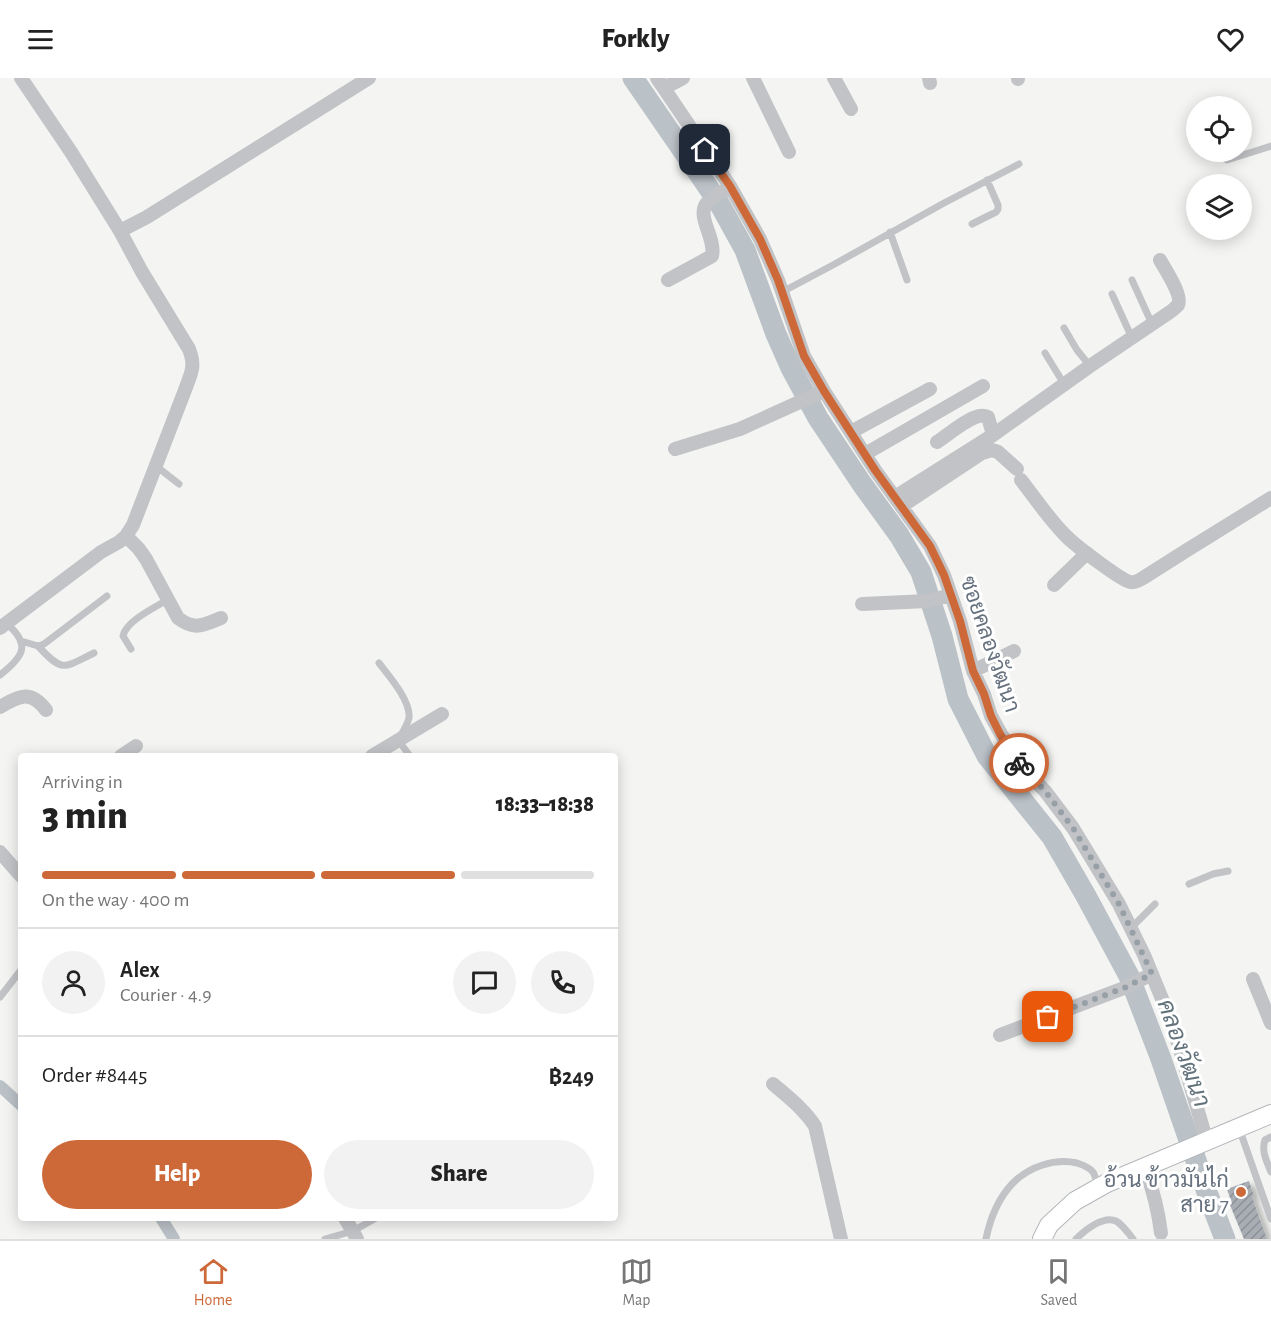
<!DOCTYPE html>
<html lang="en">
<head>
<meta charset="utf-8">
<style>
  :root { --surface:#fff; --page:#f2f2f2; --text:#222; --muted:#767676; --line:#e0e0e0; --accent:#cd6939 }
  body { margin:0; font-family:"Alegreya Sans",Sarabun,sans-serif; background:var(--page); color:var(--text); height:100vh; display:flex; flex-direction:column; font-size:22px; white-space:nowrap }
  * { box-sizing:border-box; margin:0 }
  p { font-size:20px; color:var(--muted) }
  .icon { flex:none; width:33px; height:33px; fill:none; stroke:currentColor; stroke-width:2; stroke-linecap:round; stroke-linejoin:round }
  .map { position:relative; flex:1; overflow:hidden }
  .sheet { position:absolute; left:18px; top:675px; width:600px; height:468px; display:flex; flex-direction:column; background:var(--surface); border-radius:6px; box-shadow:0 3px 15px #0003 }
  .sheet>* { flex:none }
  .fabs { position:absolute; left:1186px; top:18px; display:grid; gap:12px }
  .fabs a { display:grid; place-items:center; width:66px; height:66px; border-radius:50%; background:var(--surface); box-shadow:0 3px 15px #0003; font-size:30px }
  .pin { position:absolute; display:grid; place-items:center; width:51px; height:51px; color:#fff; margin:-26px; border-radius:12px; box-shadow:0 3px 9px #0006 }
  .courier { position:absolute; display:grid; place-items:center; width:60px; height:60px; margin:-30px; border:4px solid #cd6939; border-radius:50%; background:#fff; color:#222; box-shadow:0 2px 8px #0007 }
  .summary em { font-style:normal; font-weight:800 }
  .summary div { display:flex; flex-direction:column-reverse }
  .summary { display:flex; align-items:center; justify-content:space-between; height:102px; padding:0 24px }
  h1 { font-size:39px; font-weight:800; line-height:45px }
  .bar { display:grid; grid-template-columns:repeat(4,1fr); gap:9px 6px; align-content:center; height:72px; padding:0 24px }
  .bar i { height:8px; border-radius:4px; background:var(--line) }
  .bar .active { background:var(--accent) }
  .bar p { grid-column:span 4 }
  .line { display:flex; align-items:center; gap:15px; padding:0 24px; border-top:2px solid var(--line) }
  .line div { flex:1 }
  .round { display:grid; place-items:center; flex:none; width:63px; height:63px; border-radius:32px; background:var(--page) }
  .cta { display:flex; gap:12px; margin-top:auto; padding:12px 24px }
  .cta a { flex:1; height:69px; border-radius:36px; background:var(--accent); color:#fff; font-size:24px; font-weight:800; line-height:69px; text-align:center }
  .cta a+a { background:var(--page); color:var(--text) }
  header { display:flex; justify-content:space-between; align-items:center; height:78px; padding:0 24px; background:var(--surface); font-size:27px; font-weight:800 }
  .menu { display:flex; justify-content:space-around; align-items:center; height:84px; border-top:2px solid var(--line); background:var(--surface); font-size:16px; color:var(--muted) }
  .menu a { display:grid; justify-items:center; gap:3px }
  .menu .active { color:var(--accent) }
  .map>svg:first-child { display:block }
  .lines { fill:none; stroke-linecap:round; stroke-linejoin:round }
  .canal { stroke:#bac1c7; stroke-width:12 }
  .river { stroke:#bac1c7; stroke-width:21 }
  .building { fill:url(#building-hatch); filter:url(#shadow) }
  .secondary-casing { stroke:#b3b7bb; stroke-width:20 }
  .service { stroke:#c1c3c6; stroke-width:7 }
  .minor { stroke:#c1c3c6; stroke-width:14 }
  .secondary { stroke:#fff; stroke-width:18 }
  .done { stroke:#98a0a7; stroke-width:6; stroke-dasharray:0 10.8 }
  .route { stroke:#cd6939; stroke-width:8 }
  .poi-dot { fill:#cd6939; stroke:#fff; stroke-width:2 }
  .labels { text-anchor:middle; stroke-width:6; stroke-linejoin:round; paint-order:stroke }
  .street-label { font-size:22px; fill:#67727f; stroke:#fff }
  .poi-label { font-size:22px; fill:#67727f; stroke:#fff; text-anchor:end }
  .water-label { font-size:24px; font-style:italic; fill:#63737c; stroke:#fff }
</style>
</head>
<body>
<header><svg class="icon" aria-label="menu" viewBox="0 0 24 24"><path d="M4 6h16M4 12h16M4 18h16"/></svg>Forkly<svg class="icon" aria-label="heart" viewBox="0 0 24 24"><path d="M12 20l-8-8c-3-5 5-10 8-4 3-6 11-1 8 4z"/></svg></header>
<div class="map">
<svg width="1271" height="1161" viewBox="0 0 1271 1161">
  <defs>
    <pattern id="building-hatch" width="6" height="6" patternUnits="userSpaceOnUse" patternTransform="scale(1.5)"><rect width="6" height="6" fill="#a7adb3"/><path d="M-1 1l2-2M0 6l6-6M5 7l2-2" fill="none" stroke="#8c9197"/></pattern>
    <filter id="shadow"><feDropShadow dx="5.5" dy="3" stdDeviation="3" flood-color="#0004"/></filter>
  </defs>
  <rect width="100%" height="100%" fill="#f4f5f2"/>
  <g class="lines">
    <path class="canal" d="M0,1008L21,1027
      M161,1140L174,1161"/>
    <path class="river" d="M633,0L719,125L745,172L776,256L791,290L818,340L862,406L899,457L921,494L942,558L958,621L987,678L1052,759L1086,818L1129,898L1161,981L1208,1117L1225,1161"/>
  </g>
  <path class="building" d="M1249,1103L1254,1118L1252,1119L1267,1161H1244L1230,1127L1232,1126L1227,1111Z"/>
  <g class="lines">
    <defs>
      <path id="secondary" d="M1042,1161L1049,1147L1075,1123L1107,1105L1271,1036"/>
    </defs>
    <use href="#secondary" class="secondary-casing"/>
    <path class="service" d="M1227,82L1271,68
      M972,146L996,134L998,131V127L987,102
      M890,154L907,202
      M1132,202L1152,246
      M782,214L833,187L944,125L1019,86
      M1112,216L1132,260
      M1064,250L1077,272L1090,288
      M1045,275L1064,306
      M156,388L179,406
      M21,563L38,568L44,566L107,518
      M38,568C63,595 63,590 94,575
      M131,571L123,558C126,543 154,530 167,522
      M379,585C389,598 411,623 409,640C407,648 402,655 398,662L410,678
      M0,597C23,579 32,567 6,545
      M1189,806L1213,796L1228,793
      M1131,850L1155,826
      M0,919L21,892
      M1239,1050L1271,1141
      M1271,1059L1265,1062C1261,1073 1267,1084 1271,1094
      M325,1161L353,1153L376,1140
      M986,1161C990,1141 998,1121 1012,1106C1028,1089 1054,1080 1077,1085C1083,1087 1089,1089 1093,1094C1095,1097 1096,1103 1098,1107
      M1076,1161C1084,1153 1103,1137 1116,1143C1122,1146 1129,1156 1133,1161"/>
    <path class="minor" d="M657,0L730,108L760,161L778,202L804,278L824,313L875,392L930,468L944,497L960,543L973,593L984,616L991,638L1001,656L1021,688L1045,713L1073,750L1119,826L1144,877L1167,933L1179,968L1207,1064
      M753,0L789,74
      M834,0L851,31
      M929,0L930,5
      M1018,0V1
      M664,10L683,0
      M120,153L147,139L369,0
      M668,202L712,178C716,160 697,140 706,126C711,119 723,114 730,108
      M851,354L930,311
      M937,364C948,357 966,341 979,338C984,337 984,338 988,339L993,357
      M675,371L740,351L824,313
      M865,376L983,308
      M1021,402C1035,420 1049,441 1065,457C1073,466 1121,502 1130,504C1135,505 1140,502 1143,500L1184,474L1271,420
      M895,419L993,357L1090,288L1170,234C1171,234 1177,228 1178,227C1183,218 1165,191 1160,182
      M902,428L982,375L992,372L998,374L1017,391
      M126,458L139,471L146,481L178,540C195,553 203,547 221,540
      M1054,507L1087,475
      M862,526L928,523L951,517
      M0,550L101,474L119,464L126,458L133,447L185,312C191,295 196,289 189,271L142,194L120,153L71,74L21,0
      M973,593L1014,573
      M0,629C20,617 31,612 46,632
      M121,678L136,668
      M372,678L442,636
      M0,774L21,798
      M1253,901L1271,945
      M1000,957L1124,910L1152,896
      M773,1006C788,1019 804,1031 815,1048L841,1161
      M1145,1089C1153,1112 1158,1130 1161,1155
      M345,1140L357,1161"/>
    <use href="#secondary" class="secondary"/>
  </g>
  <g class="lines">
    <path class="done" d="M1019,685L1045,713L1073,750L1119,826L1152,896L1124,910L1048,939"/>
    <path class="route" d="M705,72L730,108L760,161L778,202L804,278L824,313L875,392L930,468L944,497L960,543L973,593L984,616L991,638L1000,656L1019,685"/>
  </g>
  <circle class="poi-dot" cx="1241" cy="1114" r="6"/>
  <g class="labels">
    <g class="street-label">
      <text transform="translate(991 566) rotate(71)" y="8">ซอยคลองวัฒนา</text>
    </g>
    <g class="poi-label">
      <text x="1229" y="1109">อ้วน ข้าวมันไก่<tspan x="1229" dy="25">สาย 7</tspan></text>
    </g>
    <g class="water-label">
      <text transform="translate(1184 975) rotate(70)" y="8">คลองวัฒนา</text>
    </g>
  </g>
</svg>
<div class="fabs">
<a><svg class="icon" aria-label="locate" viewBox="0 0 24 24"><circle cx="12" cy="12" r="6"/><path d="M12 2v4M12 18v4M2 12h4M18 12h4"/></svg></a>
<a><svg class="icon" aria-label="layers" viewBox="0 0 24 24"><path d="M12 4l9 5-9 5-9-5zM3 14l9 5 9-5"/></svg></a>
</div>
<div class="pin" style="left:1048px;top:939px;background:#ea580c"><svg class="icon" aria-label="bag" viewBox="0 0 24 24"><path d="M5 8h14l-1 12H6zM9 8a3 3 0 0 1 6 0"/></svg></div>
<div class="pin" style="left:705px;top:72px;background:#1f2937"><svg class="icon" aria-label="home" viewBox="0 0 24 24"><path d="M3 11l9-7 9 7M6 9v11h12V9"/></svg></div>
<div class="courier" style="left:1019px;top:685px"><svg class="icon" aria-label="bike" viewBox="0 0 24 24"><circle cx="6" cy="16" r="4"/><circle cx="18" cy="16" r="4"/><path d="M6 16l4-8h5l3 8M10 8l3 8H6M13 5h3"/></svg></div>
<section class="sheet">
<div class="summary"><div><h1>3 min</h1><p>Arriving in</p></div><em>18:33–18:38</em></div>
<div class="bar"><i class="active"></i><i class="active"></i><i class="active"></i><i></i><p>On the way · 400 m</p></div>
<div class="line" style="height:108px"><a class="round"><svg class="icon" aria-label="person" viewBox="0 0 24 24"><circle cx="12" cy="8" r="4"/><path d="M4 21q1-7 8-7t8 7"/></svg></a><div><b>Alex</b><p>Courier · 4.9</p></div><a class="round"><svg class="icon" aria-label="chat" viewBox="0 0 24 24"><path d="M4 5h16v11H9l-5 4z"/></svg></a><a class="round"><svg class="icon" aria-label="phone" viewBox="0 0 24 24"><path d="M5 4h4l2 5-3 2q2 4 5 5l2-3 5 2v4C11 20 4 13 5 4z"/></svg></a></div>
<div class="line" style="height:78px"><div>Order #8445</div><b>฿249</b></div>
<div class="cta"><a>Help</a><a>Share</a></div>
</section>
</div>
<nav class="menu">
<a class="active"><svg class="icon" aria-label="home" viewBox="0 0 24 24"><path d="M3 11l9-7 9 7M6 9v11h12V9"/></svg>Home</a>
<a><svg class="icon" aria-label="map" viewBox="0 0 24 24"><path d="M3 6l6-2 6 2 6-2v14l-6 2-6-2-6 2zM9 4v14M15 6v14"/></svg>Map</a>
<a><svg class="icon" aria-label="saved" viewBox="0 0 24 24"><path d="M7 4h10v16l-5-4-5 4z"/></svg>Saved</a>
</nav>
</body>
</html>
